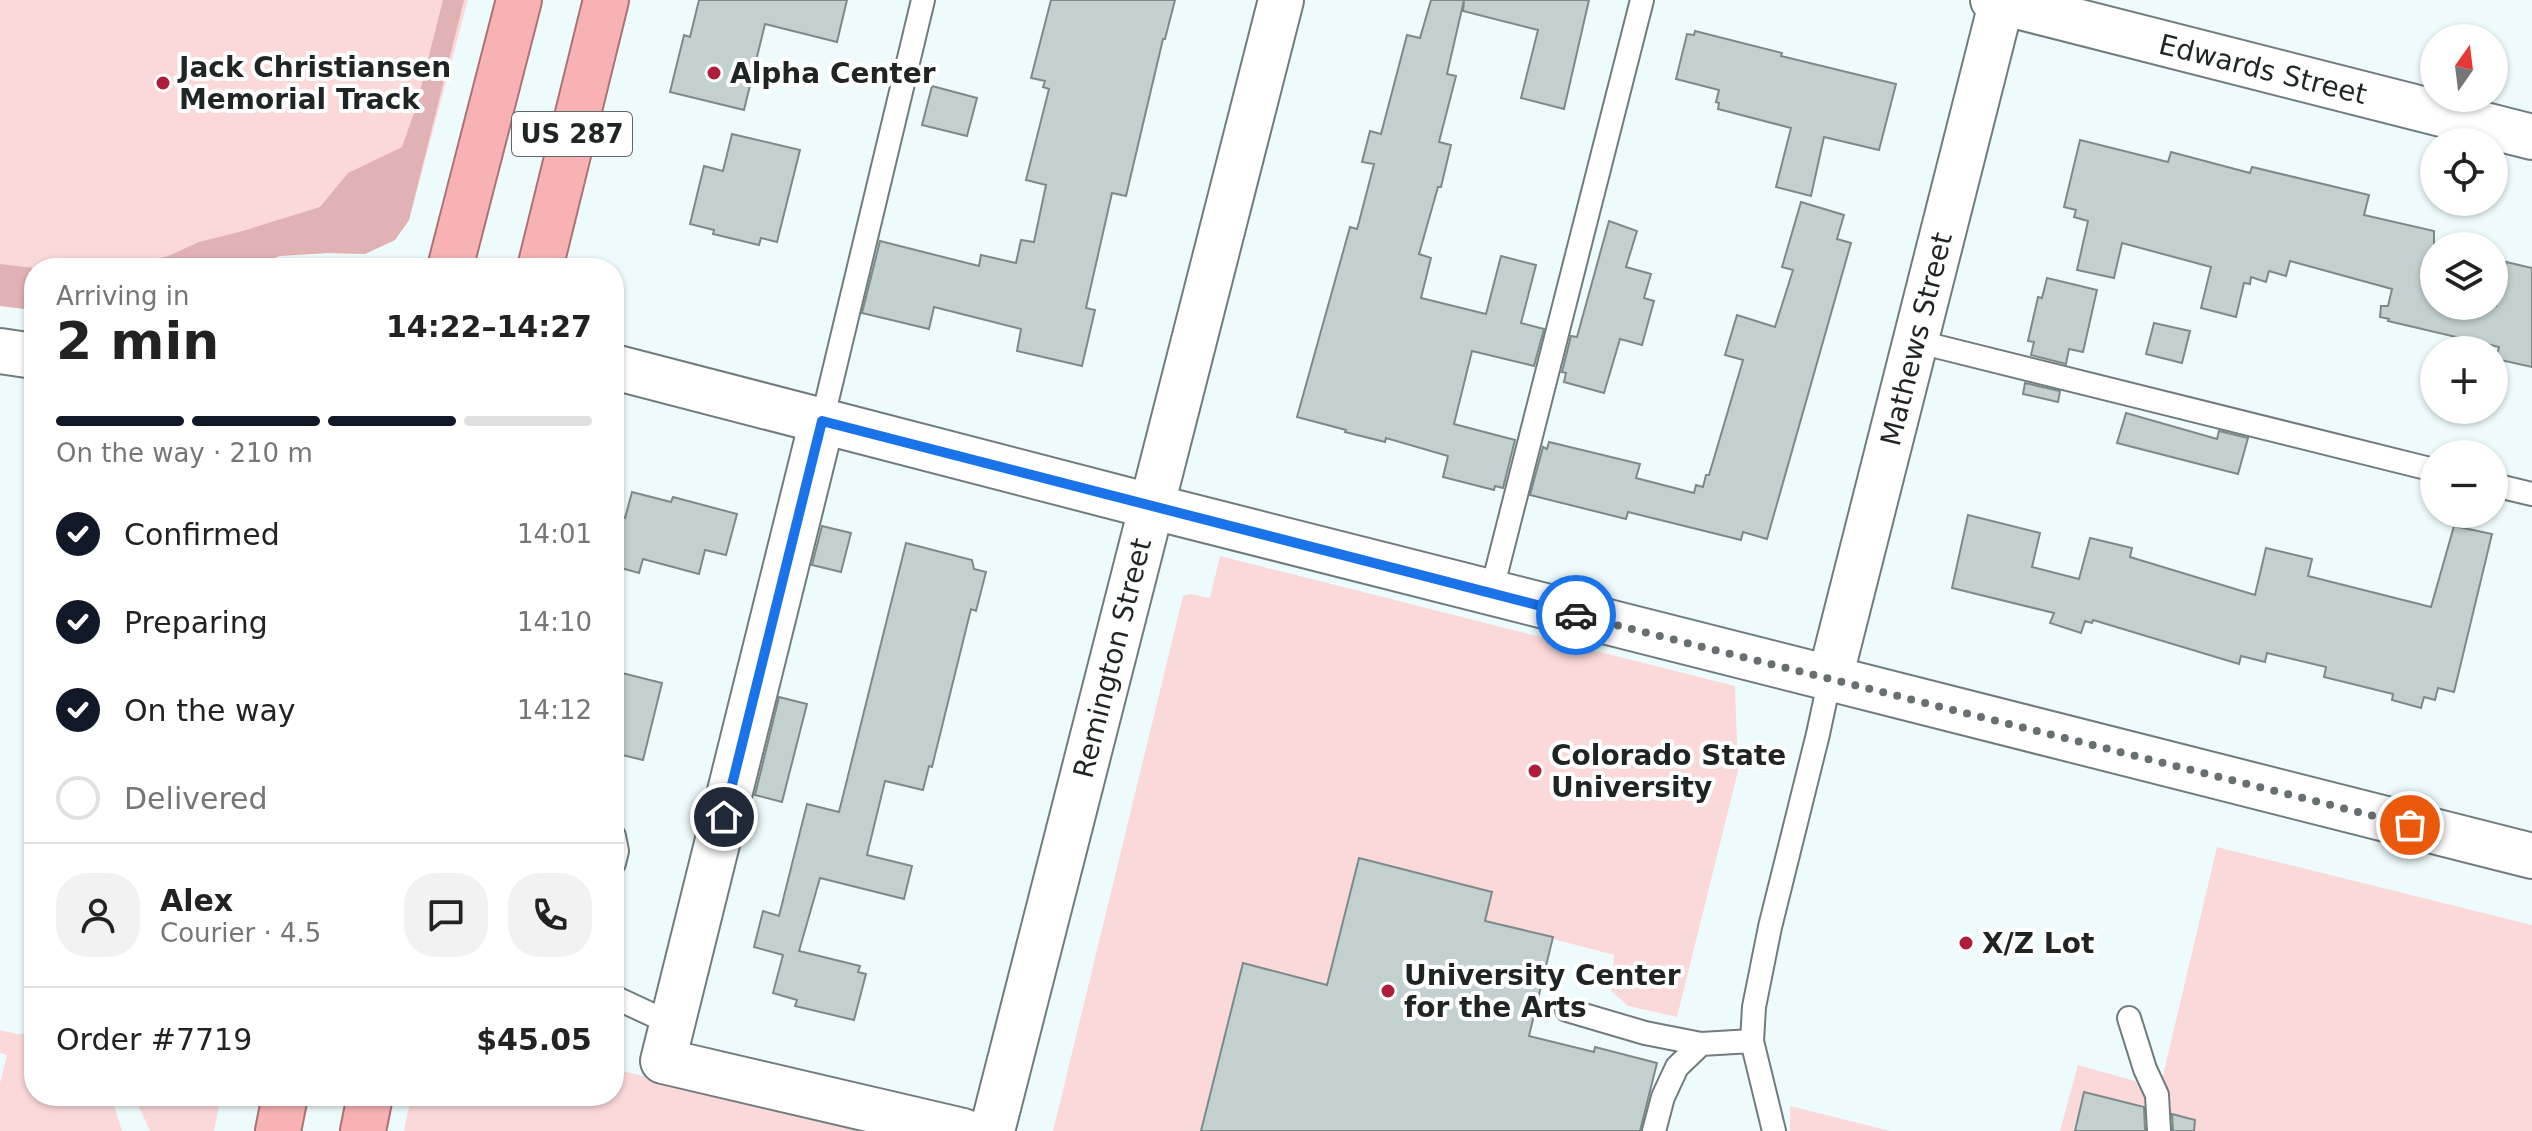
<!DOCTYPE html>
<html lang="en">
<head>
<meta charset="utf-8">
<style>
  :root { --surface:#fff; --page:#f2f2f2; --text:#222; --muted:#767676; --line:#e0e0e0; --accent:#111827 }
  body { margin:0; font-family:"DejaVu Sans",sans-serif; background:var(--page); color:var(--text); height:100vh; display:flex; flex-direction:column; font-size:30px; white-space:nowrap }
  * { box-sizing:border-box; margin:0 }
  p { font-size:26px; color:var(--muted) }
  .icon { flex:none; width:44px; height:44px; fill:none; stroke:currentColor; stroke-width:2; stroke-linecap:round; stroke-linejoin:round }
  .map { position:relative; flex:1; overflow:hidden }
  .panel { position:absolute; left:24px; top:258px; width:600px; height:848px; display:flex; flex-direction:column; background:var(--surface); border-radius:32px; box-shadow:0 2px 6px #0004 }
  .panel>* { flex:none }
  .needle { width:52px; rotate:14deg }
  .controls { position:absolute; left:2420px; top:24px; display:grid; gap:16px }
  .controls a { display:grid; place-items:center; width:88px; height:88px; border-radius:50%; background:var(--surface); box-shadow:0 2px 6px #0004; font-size:40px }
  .pin { position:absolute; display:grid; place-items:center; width:68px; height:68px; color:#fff; margin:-34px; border:4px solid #fff; border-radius:50%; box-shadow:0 2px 8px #0007 }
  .courier { position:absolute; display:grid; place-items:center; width:80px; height:80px; margin:-40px; border:6px solid #1a73e8; border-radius:50%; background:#fff; color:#222; box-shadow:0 2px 10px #0007 }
  .headline em { font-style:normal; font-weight:700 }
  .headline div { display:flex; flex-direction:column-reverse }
  .headline { display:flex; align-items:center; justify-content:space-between; height:136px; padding:0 32px }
  h1 { font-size:52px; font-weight:700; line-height:60px }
  .bar { display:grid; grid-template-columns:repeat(4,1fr); gap:12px 8px; align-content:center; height:96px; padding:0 32px }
  .bar i { height:10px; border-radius:6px; background:var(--line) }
  .bar .selected { background:var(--accent) }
  .bar p { grid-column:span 4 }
  .line { display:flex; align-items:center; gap:20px; padding:0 32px; border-top:2px solid var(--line) }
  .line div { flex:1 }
  .round { display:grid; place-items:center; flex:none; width:84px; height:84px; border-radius:32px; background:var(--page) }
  ol { padding:0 32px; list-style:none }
  li { display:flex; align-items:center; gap:24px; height:88px }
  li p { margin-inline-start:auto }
  li .icon { padding:8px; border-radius:50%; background:var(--accent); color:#fff; stroke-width:4 }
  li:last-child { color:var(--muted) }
  li i { width:44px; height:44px; border:4px solid var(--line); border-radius:50% }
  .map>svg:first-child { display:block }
  .green { fill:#fcd9d9 }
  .forest { fill:#e1b2b3 }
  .building { fill:#c3d0d0; stroke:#7d8a8a; stroke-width:2 }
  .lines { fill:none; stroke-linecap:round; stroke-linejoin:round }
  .service-casing { stroke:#707c7d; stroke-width:26 }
  .minor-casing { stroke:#707c7d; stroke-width:48 }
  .tertiary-casing { stroke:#707c7d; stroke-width:48 }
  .trunk-casing { stroke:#ab7376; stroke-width:48 }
  .service { stroke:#fff; stroke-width:22 }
  .minor { stroke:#fff; stroke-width:44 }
  .tertiary { stroke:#fff; stroke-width:44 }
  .trunk { stroke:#f8b2b4; stroke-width:44 }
  .done { stroke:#676f70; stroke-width:8; stroke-dasharray:0 14.4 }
  .route { stroke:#1a73e8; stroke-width:10 }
  .poi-dot { fill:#b01d3b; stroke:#fff; stroke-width:3 }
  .labels { text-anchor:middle; stroke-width:8; stroke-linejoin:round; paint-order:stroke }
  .shield { fill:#fff; stroke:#626666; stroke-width:2 }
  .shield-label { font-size:26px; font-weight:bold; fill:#1f2424 }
  .poi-label { font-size:28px; font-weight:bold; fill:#1f2424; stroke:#fff; text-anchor:start }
  .street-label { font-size:28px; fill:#1f2424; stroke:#fff }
</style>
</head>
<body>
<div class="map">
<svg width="2532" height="1131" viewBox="0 0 2532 1131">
  <rect width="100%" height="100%" fill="#eefbfc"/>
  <path class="green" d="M0,0H468L409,220L395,240L365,254L327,253L280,256L243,268H34V310L0,306Z
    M1220,556L1735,686L1738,771L1677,1017L1628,1006L1611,991L1614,955L1485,921L1492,892L1360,859L1327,985L1243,964L1201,1131H1053L1183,596L1190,594L1210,598Z
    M2217,847L2532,925V1131H2060L2078,1065L2160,1088Z
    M0,1030L17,1034L34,1033V1096H111L122,1131H0V1083L7,1055L0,1053Z
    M614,1069L873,1131H404L411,1096H614Z
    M134,1096H221L214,1131H150Z
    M1790,1106L1890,1131H1790Z"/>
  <path class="forest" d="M443,0H464L409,220L395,240L365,254L327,253L280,256L243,268H108L130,266L168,256L199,242L243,231L320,207L348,173L402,147L416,107Z
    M0,264L34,268V310L0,306Z"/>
  <path class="building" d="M699,0H847L837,42L765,24L744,110L670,92L684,35L690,37Z
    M1051,0H1175L1165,39H1163L1126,196L1112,193L1086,308L1095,310L1082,366L1017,351L1021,329L934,307L929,329L862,313L880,241L979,266L981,255L1016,263L1021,240L1034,242L1046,185L1026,180L1049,89L1043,87L1045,81L1031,78Z
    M1431,0H1464L1447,74L1456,76L1439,142L1451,145L1441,187H1438L1419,254L1431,258L1421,298L1486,314L1501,256L1536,265L1521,323L1544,329L1534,366L1472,351L1454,424L1515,440L1503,488L1495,486L1494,490L1443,477L1448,456L1386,438L1385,442L1345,432L1346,430L1297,417L1350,227L1357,229L1359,222L1374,164L1362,162L1370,131L1381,134L1407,35L1420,38Z
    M1464,0H1589L1564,109L1521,98L1538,30L1463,11Z
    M1695,31L1782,53L1781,56L1896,84L1879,150L1824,137L1811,196L1776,187L1791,128L1718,109L1719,103L1716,102L1719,90L1676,79L1687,34L1694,35Z
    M932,86L977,98L967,136L922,125Z
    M732,134L800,150L777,242L761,238L759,245L713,234L714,230L690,224L704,166L723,171Z
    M2080,140L2168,162L2171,152L2250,173L2252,167L2369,195L2364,215L2434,231V306H2496L2506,262L2532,268V367L2496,359L2499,347L2388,321L2389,319L2380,317L2381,306H2388L2392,289L2290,261L2286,276L2269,271L2266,282L2251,277L2250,284L2244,283L2236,317L2201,308L2211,267L2122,243L2114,278L2077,270L2088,221L2074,217L2076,210L2064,207Z
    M1801,202L1844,215L1837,239L1851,243L1767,539L1743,532L1741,540L1628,512L1626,519L1530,495L1543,447L1547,449L1549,442L1640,464L1636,478L1694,493L1696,485L1703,487L1706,475H1709L1743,360L1725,355L1737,315L1775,327L1793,270L1782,267Z
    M1609,221L1637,231L1626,267L1651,274L1644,298L1654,301L1642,345L1620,339L1604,393L1564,382L1566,373L1562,372L1571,336L1577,337Z
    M2047,278L2097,290L2083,352L2069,349L2066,364L2031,355L2034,342L2028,341L2038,297L2042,298Z
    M2154,323L2190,331L2182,363L2146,354Z
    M2025,383L2060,391L2058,402L2023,394Z
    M2126,413L2217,439L2219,431L2248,438L2238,474L2117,443Z
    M632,492L671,502L673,497L737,514L726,555L705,550L699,574L643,559L639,573L614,566V515L625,518Z
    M1968,515L2040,533L2032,567L2079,579L2090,538L2132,548L2130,557L2255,595L2266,548L2312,559L2308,576L2431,607L2454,526L2492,534L2454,692L2438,688L2435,700L2424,697L2421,708L2392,700L2393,694L2324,677L2326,667L2267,653L2265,662L2241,656L2239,664L2093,620L2092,623L2085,621L2081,633L2050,623L2054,613L1952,588Z
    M822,526L851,533L841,572L812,565Z
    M906,543L972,560L974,569L986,572L976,611L971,609L932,767L929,766L923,790L885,781L867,855L912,866L904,899L820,878L799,951L860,966L858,972L866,974L854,1020L795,1006L797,1000L773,993L783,955L754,947L763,911L779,916L807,804L839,812Z
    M614,671L662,683L643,760L614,753Z
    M779,697L807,704L782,802L755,795Z
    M1359,858L1492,892L1485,921L1553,937L1529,1036L1594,1052L1595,1047L1657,1063L1640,1131H1201L1243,963L1327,985Z
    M2084,1092L2144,1107L2145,1131H2075Z
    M2172,1114L2195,1120L2194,1131H2173Z"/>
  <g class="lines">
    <defs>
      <path id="service" d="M1915,341L2434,470
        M822,421L923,0
        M2494,485L2532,494
        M1491,593L1642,0
        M614,836L617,851L614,863
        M614,997L672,1024
        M1567,1010L1645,1033L1701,1044L1752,1041
        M2129,1018L2145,1069L2157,1095L2159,1131
        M1654,1131L1663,1097L1677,1067L1701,1044
        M1774,1131L1752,1041L1754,1007L1770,927L1818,734L1830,678"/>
      <path id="minor" d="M1993,0L2532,137
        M0,351L34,356
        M822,421L663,1061L963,1131
        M1830,678L2002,0
        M992,1131L1281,0"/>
      <path id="tertiary" d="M614,367L1150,506L2532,856"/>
      <path id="trunk" d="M450,268L519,0
        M540,268L606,0
        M278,1131L285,1096
        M363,1131L370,1096"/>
    </defs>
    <use href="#service" class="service-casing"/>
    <use href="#minor" class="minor-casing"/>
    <use href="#tertiary" class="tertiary-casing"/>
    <use href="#trunk" class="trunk-casing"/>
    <use href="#service" class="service"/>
    <use href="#minor" class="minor"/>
    <use href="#tertiary" class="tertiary"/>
    <use href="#trunk" class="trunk"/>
  </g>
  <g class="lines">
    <path class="done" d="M1576,615L2410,825"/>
    <path class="route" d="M724,817L822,421L1576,615"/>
  </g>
  <g class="poi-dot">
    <circle cx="714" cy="73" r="8"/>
    <circle cx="163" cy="83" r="8"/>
    <circle cx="1535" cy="771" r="8"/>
    <circle cx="1966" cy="943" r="8"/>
    <circle cx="1388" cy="991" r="8"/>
  </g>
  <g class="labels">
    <rect class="shield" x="512" y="112" width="120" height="44" rx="6"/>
    <g class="shield-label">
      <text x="572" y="143">US 287</text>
    </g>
    <g class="poi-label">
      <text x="179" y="77">Jack Christiansen<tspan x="179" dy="32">Memorial Track</tspan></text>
      <text x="730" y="83">Alpha Center</text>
      <text x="1551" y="765">Colorado State<tspan x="1551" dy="32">University</tspan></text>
      <text x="1982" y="953">X/Z Lot</text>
      <text x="1404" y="985">University Center<tspan x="1404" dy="32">for the Arts</tspan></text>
    </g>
    <g class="street-label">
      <text transform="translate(2263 69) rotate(14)" y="10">Edwards Street</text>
      <text transform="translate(1916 339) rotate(-76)" y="10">Mathews Street</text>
      <text transform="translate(1112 658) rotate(-76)" y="10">Remington Street</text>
    </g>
  </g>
</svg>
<div class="controls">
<a><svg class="needle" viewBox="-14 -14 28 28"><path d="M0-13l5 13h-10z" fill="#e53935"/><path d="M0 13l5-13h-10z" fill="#767676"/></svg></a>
<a><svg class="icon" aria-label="locate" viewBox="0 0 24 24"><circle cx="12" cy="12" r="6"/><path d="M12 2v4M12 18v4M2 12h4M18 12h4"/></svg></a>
<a><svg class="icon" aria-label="layers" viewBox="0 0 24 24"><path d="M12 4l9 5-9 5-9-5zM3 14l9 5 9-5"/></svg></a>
<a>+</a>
<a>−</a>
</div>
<div class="pin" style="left:2410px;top:825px;background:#ea580c"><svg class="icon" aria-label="bag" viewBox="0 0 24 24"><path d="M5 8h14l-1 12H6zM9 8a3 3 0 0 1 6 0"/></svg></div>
<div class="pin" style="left:724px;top:817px;background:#1f2937"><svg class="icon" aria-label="home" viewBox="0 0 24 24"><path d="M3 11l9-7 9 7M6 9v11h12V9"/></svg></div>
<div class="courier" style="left:1576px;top:615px"><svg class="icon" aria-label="car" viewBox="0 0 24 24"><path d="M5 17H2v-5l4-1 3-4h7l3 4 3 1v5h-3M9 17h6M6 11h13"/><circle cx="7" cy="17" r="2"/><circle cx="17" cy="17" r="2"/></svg></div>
<section class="panel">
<div class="headline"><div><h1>2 min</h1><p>Arriving in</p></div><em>14:22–14:27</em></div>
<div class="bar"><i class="selected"></i><i class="selected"></i><i class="selected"></i><i></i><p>On the way · 210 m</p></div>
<ol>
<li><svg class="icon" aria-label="check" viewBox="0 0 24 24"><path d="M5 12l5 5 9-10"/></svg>Confirmed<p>14:01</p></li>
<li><svg class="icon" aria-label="check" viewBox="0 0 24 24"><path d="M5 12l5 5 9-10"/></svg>Preparing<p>14:10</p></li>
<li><svg class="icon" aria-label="check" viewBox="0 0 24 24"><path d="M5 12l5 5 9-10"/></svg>On the way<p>14:12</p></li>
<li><i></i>Delivered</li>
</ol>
<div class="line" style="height:144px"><a class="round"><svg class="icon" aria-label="person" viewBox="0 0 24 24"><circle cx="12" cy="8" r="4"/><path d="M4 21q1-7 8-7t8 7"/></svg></a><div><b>Alex</b><p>Courier · 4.5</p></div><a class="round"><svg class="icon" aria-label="chat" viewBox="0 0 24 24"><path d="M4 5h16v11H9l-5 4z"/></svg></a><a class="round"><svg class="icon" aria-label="phone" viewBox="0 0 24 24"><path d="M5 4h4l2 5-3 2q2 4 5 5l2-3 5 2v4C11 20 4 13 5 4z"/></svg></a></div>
<div class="line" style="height:104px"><div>Order #7719</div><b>$45.05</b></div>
</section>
</div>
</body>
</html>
